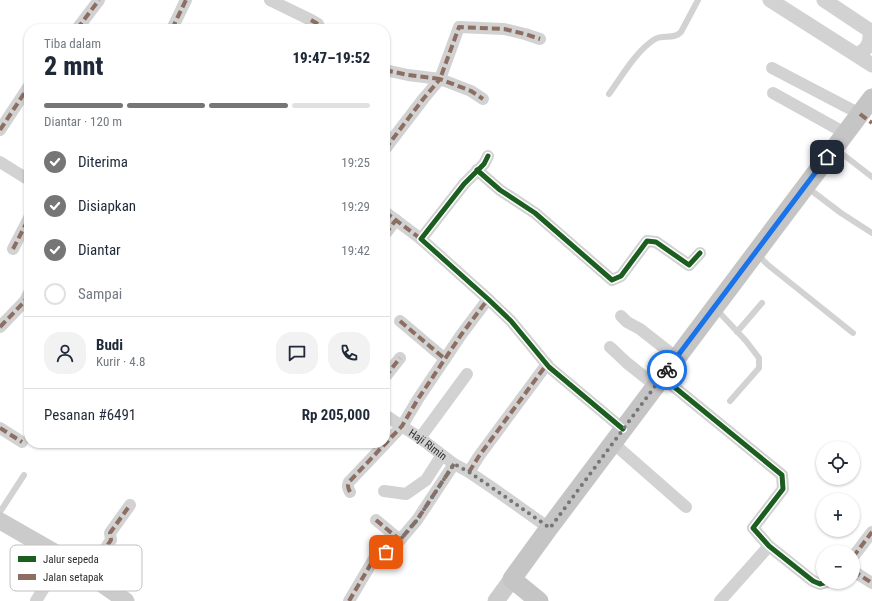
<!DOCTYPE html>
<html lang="id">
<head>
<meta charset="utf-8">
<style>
  :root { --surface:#fff; --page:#f2f2f3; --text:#1f2937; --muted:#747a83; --line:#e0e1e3; --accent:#767676 }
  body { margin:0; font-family:"Roboto Condensed",sans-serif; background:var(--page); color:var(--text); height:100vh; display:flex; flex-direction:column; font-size:15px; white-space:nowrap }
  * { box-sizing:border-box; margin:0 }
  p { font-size:13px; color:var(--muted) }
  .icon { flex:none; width:22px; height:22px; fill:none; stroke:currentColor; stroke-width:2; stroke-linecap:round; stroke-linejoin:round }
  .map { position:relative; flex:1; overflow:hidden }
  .details { position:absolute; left:24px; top:24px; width:366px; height:424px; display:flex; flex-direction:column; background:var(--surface); border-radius:16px; box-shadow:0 1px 3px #0004 }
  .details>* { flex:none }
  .fabs { position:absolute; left:816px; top:441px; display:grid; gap:8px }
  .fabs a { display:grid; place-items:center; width:44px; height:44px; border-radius:50%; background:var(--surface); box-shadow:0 1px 3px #0004; font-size:20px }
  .pin { position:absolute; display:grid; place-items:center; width:34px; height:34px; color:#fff; margin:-17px; border-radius:8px; box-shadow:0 2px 6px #0006 }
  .courier { position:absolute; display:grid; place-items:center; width:40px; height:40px; margin:-20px; border:3px solid #1a73e8; border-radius:50%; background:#fff; color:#222; box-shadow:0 1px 5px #0007 }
  .summary em { font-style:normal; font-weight:800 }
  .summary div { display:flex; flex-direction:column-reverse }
  .summary { display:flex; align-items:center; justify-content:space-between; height:68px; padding:0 20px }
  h1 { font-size:26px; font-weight:800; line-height:30px }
  .bar { display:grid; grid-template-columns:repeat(4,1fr); gap:6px 4px; align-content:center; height:48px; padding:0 20px }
  .bar i { height:5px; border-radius:3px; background:var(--line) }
  .bar .active { background:var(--accent) }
  .bar p { grid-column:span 4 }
  .line { display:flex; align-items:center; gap:10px; padding:0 20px; border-top:1px solid var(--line) }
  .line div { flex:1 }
  .round { display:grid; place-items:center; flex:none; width:42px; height:42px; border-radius:16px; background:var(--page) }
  ol { padding:0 20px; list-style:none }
  li { display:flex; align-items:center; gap:12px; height:44px }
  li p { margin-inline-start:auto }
  li .icon { padding:4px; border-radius:50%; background:var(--accent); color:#fff; stroke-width:4 }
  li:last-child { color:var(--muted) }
  li i { width:22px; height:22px; border:2px solid var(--line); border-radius:50% }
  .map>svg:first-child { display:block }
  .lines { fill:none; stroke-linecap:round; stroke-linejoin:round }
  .service { stroke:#d2d2d2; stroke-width:6 }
  .minor { stroke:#d2d2d2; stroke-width:12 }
  .tertiary { stroke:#d2d2d2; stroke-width:15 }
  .secondary { stroke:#cbcbcb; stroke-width:17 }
  .primary { stroke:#c5c5c5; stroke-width:19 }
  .quiet { stroke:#8d6e63; stroke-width:4; stroke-dasharray:8 4; stroke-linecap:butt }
  .cycleway-casing { stroke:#fff; stroke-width:8 }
  .cycleway { stroke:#1b5e20; stroke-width:5 }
  .done { stroke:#767676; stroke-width:4; stroke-dasharray:0 7.2 }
  .route { stroke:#1a73e8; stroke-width:5 }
  .labels { text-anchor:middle; stroke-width:4; stroke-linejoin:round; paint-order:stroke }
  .street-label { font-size:11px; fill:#2d2d2d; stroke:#fff }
  .key { fill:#fff; stroke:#c0c0c0; stroke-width:1 }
  .key-label { font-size:11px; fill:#2d2d2d }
</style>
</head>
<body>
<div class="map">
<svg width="872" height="601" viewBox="0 0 872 601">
  <rect width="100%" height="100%" fill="#fff"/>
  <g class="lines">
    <path class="service" d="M609,94C622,76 636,51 655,39C663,34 674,40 681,32L698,0
      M836,149L872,177
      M808,188L841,213L872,233
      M757,254L768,265L853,333
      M717,310L746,341L759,358V368L730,401
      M737,332L762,303
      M0,512L24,475"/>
    <g class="minor">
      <path d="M270,0L311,20L318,24L320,29"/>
      <path d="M77,29L99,0"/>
      <path d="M172,29L186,0"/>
      <path d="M772,68L860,114"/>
      <path d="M385,70L408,75L440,79L459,27L504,29L525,34L540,39"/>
      <path d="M773,93L845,133"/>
      <path d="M0,130L29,86"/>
      <path d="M385,149L424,98L440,79L471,91L483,99"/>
      <path d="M488,156L484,164L464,184L421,239L488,299L511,321L549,367L623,429"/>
      <path d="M0,162L29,180"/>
      <path d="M477,170L500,190L535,213L612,280L621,276L647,241L656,242L689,265L700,253"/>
      <path d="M385,212L421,239"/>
      <path d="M385,234L396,220"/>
      <path d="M13,249L29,218"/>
      <path d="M621,316L627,322L640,329L677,358"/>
      <path d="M400,321L445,359"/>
      <path d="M0,327L25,301L29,293"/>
      <path d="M610,347L627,363L656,386"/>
      <path d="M385,377L400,358"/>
      <path d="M662,377L782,475L783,489L753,528L769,546L813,581L820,584L827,582"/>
      <path id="s1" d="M385,415L420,438L454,464L469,472L494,489L549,528"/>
      <path d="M0,428L22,442"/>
      <path d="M420,438L467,374"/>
      <path d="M613,443L686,507"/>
      <path d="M469,472L479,456L547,364"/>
      <path d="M384,491L406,494L426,480L442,455"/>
      <path d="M350,492C348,488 347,486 349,482L402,426L418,399L461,335L488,299"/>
      <path d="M376,520L400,540L417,520L454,464"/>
      <path d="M853,557L872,532"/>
      <path d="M853,571L872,583"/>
      <path d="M88,575L111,540L110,533L130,505"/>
      <path d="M36,601L63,557"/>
      <path d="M349,601L378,552H386L400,540"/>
      <path d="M720,601L769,546"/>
    </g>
    <path class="tertiary" d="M770,0L872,65
      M824,0L872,32
      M857,55C868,49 871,43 870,30"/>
    <path class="secondary" d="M0,521L63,557L126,601
      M496,601L512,579"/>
    <path class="primary" d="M539,601L512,579L549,528L872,98"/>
    <path class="quiet" d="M311,20L318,24L320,29
      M77,29L99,0
      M172,29L186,0
      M385,70L408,75L440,79L459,27L504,29L525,34L540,39
      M860,114L872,123
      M0,130L29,86
      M385,149L424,98L440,79L471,91L483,99
      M385,212L421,239
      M385,234L396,220
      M13,249L29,218
      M400,321L445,359
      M0,327L25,301L29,293
      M385,377L400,358
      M0,428L22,442
      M469,472L479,456L547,364
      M350,492C348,488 347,486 349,482L402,426L418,399L461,335L488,299
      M376,520L400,540L417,520L454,464
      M853,557L872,532
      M853,571L872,583
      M88,575L111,540L110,533L130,505
      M349,601L378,552H386L400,540"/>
    <defs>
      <path id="cycleway" d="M488,156L484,164L464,184L421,239L488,299L511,321L549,367L623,429
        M477,170L500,190L535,213L612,280L621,276L647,241L656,242L689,265L700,253
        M662,377L782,475L783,489L753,528L769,546L813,581L820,584L827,582"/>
    </defs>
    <use href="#cycleway" class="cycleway-casing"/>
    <use href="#cycleway" class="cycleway"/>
  </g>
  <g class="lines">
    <path class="done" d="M386,552L400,540L417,520L454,464L469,472L494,489L550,528L667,370"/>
    <path class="route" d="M667,370L827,157"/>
  </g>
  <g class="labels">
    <g class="street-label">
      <text dy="4" stroke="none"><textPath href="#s1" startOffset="52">Haji Rimin</textPath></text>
    </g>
  </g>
  <rect x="10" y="545" width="132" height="46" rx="6" class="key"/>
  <rect x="18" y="556" width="18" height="6" fill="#1b5e20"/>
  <rect x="18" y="574" width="18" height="6" fill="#8d6e63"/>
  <g class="key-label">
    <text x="43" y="563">Jalur sepeda</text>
    <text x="43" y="581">Jalan setapak</text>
  </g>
</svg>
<div class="fabs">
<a><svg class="icon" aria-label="locate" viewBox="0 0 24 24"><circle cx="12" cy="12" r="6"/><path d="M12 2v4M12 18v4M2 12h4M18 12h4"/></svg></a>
<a>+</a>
<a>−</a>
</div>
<div class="pin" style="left:386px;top:552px;background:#ea580c"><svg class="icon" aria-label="bag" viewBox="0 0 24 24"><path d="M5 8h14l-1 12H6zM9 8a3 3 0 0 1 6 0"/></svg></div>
<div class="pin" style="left:827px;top:157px;background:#1f2937"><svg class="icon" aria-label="home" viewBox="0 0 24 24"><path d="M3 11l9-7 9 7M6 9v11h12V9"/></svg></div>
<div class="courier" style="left:667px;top:370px"><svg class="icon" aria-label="bike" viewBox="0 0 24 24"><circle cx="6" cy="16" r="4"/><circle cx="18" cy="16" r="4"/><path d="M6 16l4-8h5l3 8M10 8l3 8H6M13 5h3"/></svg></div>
<section class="details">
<div class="summary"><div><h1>2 mnt</h1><p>Tiba dalam</p></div><em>19:47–19:52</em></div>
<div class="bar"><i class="active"></i><i class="active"></i><i class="active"></i><i></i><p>Diantar · 120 m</p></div>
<ol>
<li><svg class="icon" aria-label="check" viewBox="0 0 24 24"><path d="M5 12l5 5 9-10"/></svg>Diterima<p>19:25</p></li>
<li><svg class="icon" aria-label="check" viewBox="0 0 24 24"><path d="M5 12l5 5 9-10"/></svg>Disiapkan<p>19:29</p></li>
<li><svg class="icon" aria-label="check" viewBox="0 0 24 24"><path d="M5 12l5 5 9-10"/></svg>Diantar<p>19:42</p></li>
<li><i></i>Sampai</li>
</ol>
<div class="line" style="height:72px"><a class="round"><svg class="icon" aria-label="person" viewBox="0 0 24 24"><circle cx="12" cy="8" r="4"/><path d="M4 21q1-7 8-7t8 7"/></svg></a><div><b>Budi</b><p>Kurir · 4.8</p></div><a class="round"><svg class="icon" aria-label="chat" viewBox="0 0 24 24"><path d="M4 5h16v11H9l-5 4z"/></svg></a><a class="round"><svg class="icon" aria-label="phone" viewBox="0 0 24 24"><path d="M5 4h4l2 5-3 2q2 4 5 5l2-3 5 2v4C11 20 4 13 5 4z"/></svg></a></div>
<div class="line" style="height:52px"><div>Pesanan #6491</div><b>Rp 205,000</b></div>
</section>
</div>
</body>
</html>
